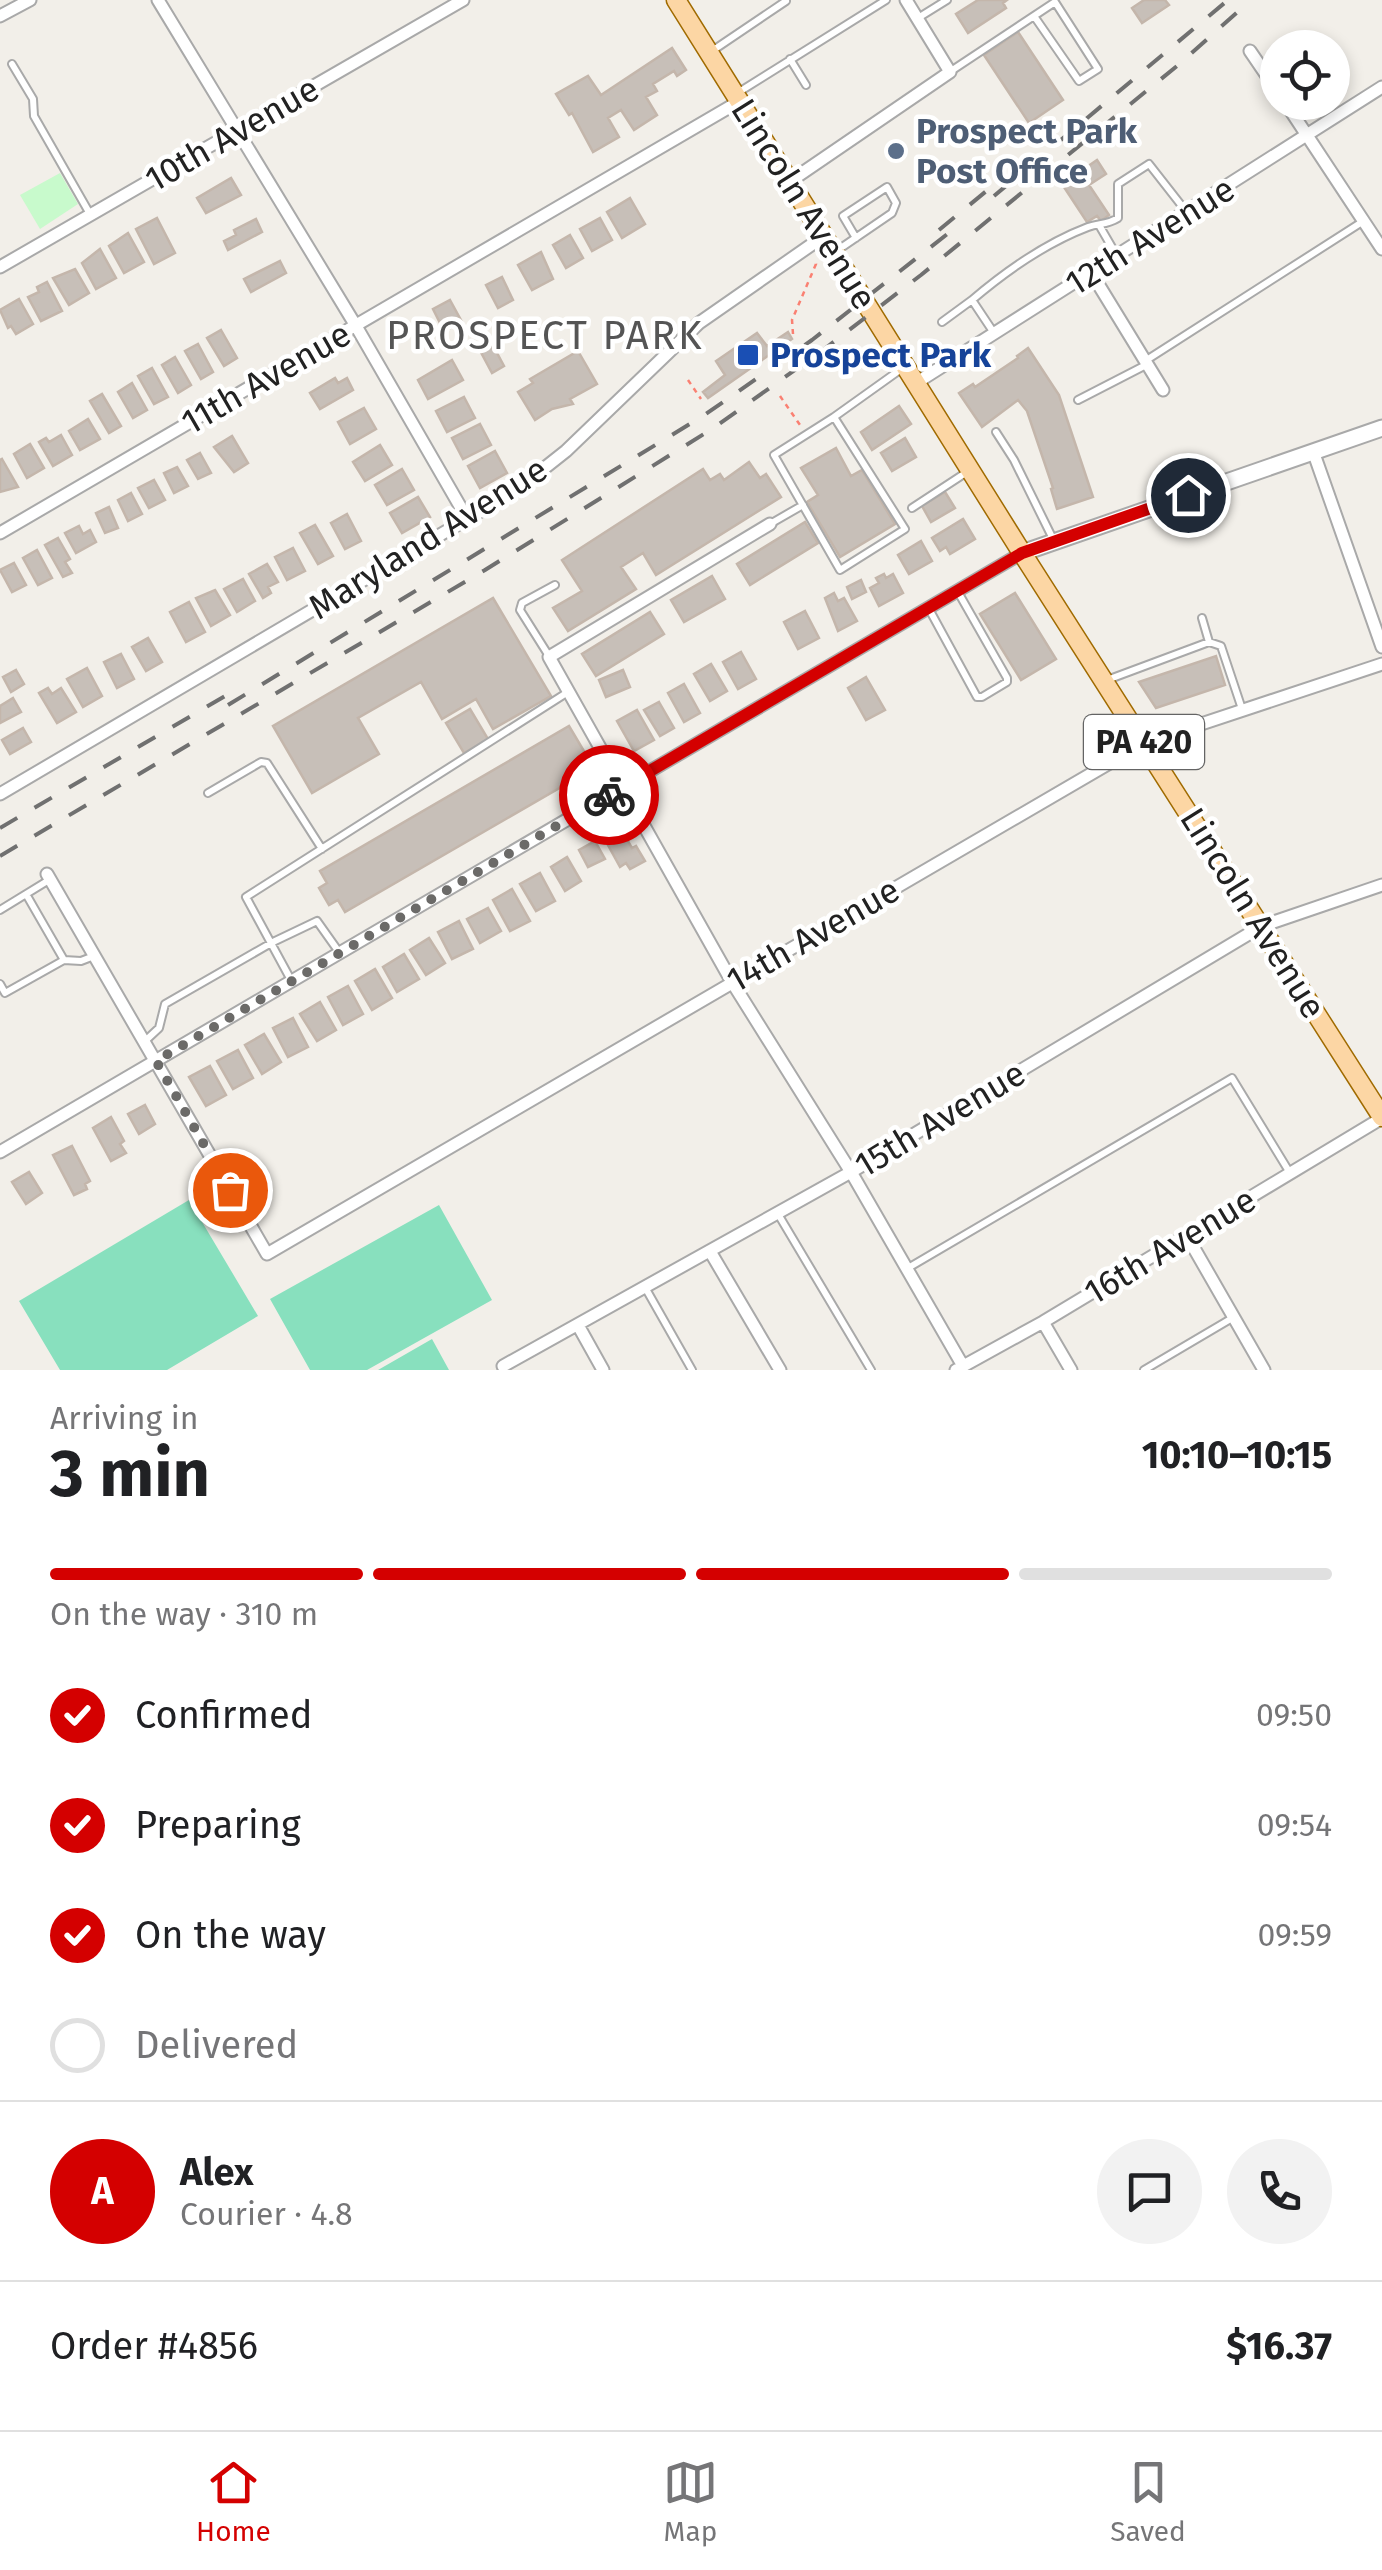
<!DOCTYPE html>
<html lang="en">
<head>
<meta charset="utf-8">
<style>
  :root { --surface:#fff; --page:#f2f2f2; --text:#202124; --muted:#757577; --line:#e0e0e0; --accent:#d40000 }
  body { margin:0; font-family:"Fira Sans",sans-serif; background:var(--page); color:var(--text); height:100vh; display:flex; flex-direction:column; font-size:38px; white-space:nowrap }
  * { box-sizing:border-box; margin:0 }
  p { font-size:32px; color:var(--muted) }
  .icon { flex:none; width:55px; height:55px; fill:none; stroke:currentColor; stroke-width:2; stroke-linecap:round; stroke-linejoin:round }
  .map { position:relative; height:1370px; overflow:hidden }
  .panel { display:flex; flex-direction:column; background:var(--surface); flex:1 }
  .panel>* { flex:none }
  .fabs { position:absolute; left:1260px; top:30px; display:grid; gap:20px }
  .fabs a { display:grid; place-items:center; width:90px; height:90px; border-radius:50%; background:var(--surface); box-shadow:0 5px 15px #0003; font-size:50px }
  .pin { position:absolute; display:grid; place-items:center; width:85px; height:85px; color:#fff; margin:-42px; border:5px solid #fff; border-radius:50%; box-shadow:0 2px 10px #0007 }
  .courier { position:absolute; display:grid; place-items:center; width:100px; height:100px; margin:-50px; border:8px solid #d40000; border-radius:50%; background:#fff; color:#222; box-shadow:0 2px 12px #0007 }
  .headline em { font-style:normal; font-weight:700 }
  .headline div { display:flex; flex-direction:column-reverse }
  .headline { display:flex; align-items:center; justify-content:space-between; height:170px; padding:0 50px }
  h1 { font-size:65px; font-weight:700; line-height:75px }
  .bar { display:grid; grid-template-columns:repeat(4,1fr); gap:15px 10px; align-content:center; height:120px; padding:0 50px }
  .bar i { height:12px; border-radius:8px; background:var(--line) }
  .bar .on { background:var(--accent) }
  .bar p { grid-column:span 4 }
  .line { display:flex; align-items:center; gap:25px; padding:0 50px; border-top:2px solid var(--line) }
  .line div { flex:1 }
  .round { display:grid; place-items:center; flex:none; width:105px; height:105px; border-radius:52px; background:var(--page) }
  ol { padding:0 50px; list-style:none }
  li { display:flex; align-items:center; gap:30px; height:110px }
  li p { margin-inline-start:auto }
  li .icon { padding:10px; border-radius:50%; background:var(--accent); color:#fff; stroke-width:4 }
  li:last-child { color:var(--muted) }
  li i { width:55px; height:55px; border:5px solid var(--line); border-radius:50% }
  .tabs { display:flex; justify-content:space-around; align-items:center; height:140px; border-top:2px solid var(--line); background:var(--surface); font-size:28px; color:var(--muted) }
  .tabs a { display:grid; justify-items:center; gap:5px }
  .tabs .on { color:var(--accent) }
  .map>svg:first-child { display:block }
  .park { fill:#c8facc }
  .pitch { fill:#88e0be }
  .building { fill:#c7bfb8; stroke:#c4b6ab; stroke-width:2.5 }
  .lines { fill:none; stroke-linecap:round; stroke-linejoin:round }
  .service-casing { stroke:#a9a9a9; stroke-width:10 }
  .minor-casing { stroke:#a9a9a9; stroke-width:15 }
  .tertiary-casing { stroke:#a9a9a9; stroke-width:19 }
  .primary-casing { stroke:#a06b00; stroke-width:21 }
  .path { stroke:#fa8072; stroke-width:2.5; stroke-dasharray:5 5; stroke-linecap:butt }
  .service { stroke:#fff; stroke-width:6 }
  .minor { stroke:#fff; stroke-width:11 }
  .tertiary { stroke:#fff; stroke-width:15 }
  .primary { stroke:#fcd6a4; stroke-width:18 }
  .rail { stroke:#707070; stroke-width:4; stroke-dasharray:20 20; stroke-linecap:butt }
  .done { stroke:#6b6a68; stroke-width:10; stroke-dasharray:0 18 }
  .route { stroke:#d40000; stroke-width:12 }
  .service-dot { fill:#5c6f8a; stroke:#fff; stroke-width:4 }
  .transit-dot { fill:#1a4fb4; stroke:#fff; stroke-width:4 }
  .labels { text-anchor:middle; stroke-width:9; stroke-linejoin:round; paint-order:stroke }
  .shield { fill:#fff; stroke:#646464; stroke-width:2.5 }
  .shield-label { font-size:32px; font-weight:bold; fill:#222 }
  .service-label { font-size:35px; font-weight:bold; fill:#4e5e75; stroke:#fff; text-anchor:start }
  .street-label { font-size:35px; fill:#222; stroke:#fff }
  .transit-label { font-size:35px; font-weight:bold; fill:#164399; stroke:#fff; text-anchor:start }
  .quarter-label { font-size:40px; letter-spacing:2.5px; fill:#555; stroke:#fff }
</style>
</head>
<body>
<div class="map">
<svg width="1382" height="1370" viewBox="0 0 1382 1370">
  <rect width="100%" height="100%" fill="#f2efe9"/>
  <path class="park" d="M60,173L78,204L40,229L20,195Z"/>
  <path class="pitch" d="M189,1200L258,1316L167,1370H60L19,1301Z
    M439,1205L492,1300L367,1370H310L270,1299Z
    M432,1339L449,1370H378Z"/>
  <path class="building" d="M978,0H1007L1003,3L1006,8L968,33L956,14Z
    M1144,0H1165L1169,5L1142,23L1132,8Z
    M1018,32L1063,100L1029,123L984,55Z
    M672,48L686,70L677,76L674,71L653,84L657,91L646,97L657,115L634,130L621,110L608,118L619,137L593,152L572,113L569,115L556,94L588,76L601,95Z
    M1097,160L1106,174L1089,185L1109,215L1101,221L1097,216L1087,222L1062,184Z
    M231,178L241,195L206,213L197,198Z
    M630,198L645,224L622,238L607,212Z
    M157,218L175,253L154,264L136,229Z
    M600,218L612,240L592,251L580,229Z
    M256,219L262,232L228,250L224,241L236,235L234,230Z
    M128,233L144,262L124,273L109,246Z
    M570,235L583,258L566,268L553,245Z
    M100,249L116,278L96,289L82,263Z
    M541,252L553,279L532,290L518,265Z
    M280,261L286,273L251,292L244,279Z
    M75,269L89,293L69,305L53,278Z
    M502,277L513,300L498,308L486,285Z
    M47,282L62,311L41,321L28,297L39,292L37,287Z
    M19,299L33,324L16,334L11,326L8,328L0,310Z
    M450,300L462,322L444,331L433,309Z
    M221,330L237,358L224,366L207,338Z
    M788,332L792,339L708,398L703,392L725,375L716,361L757,333L767,346Z
    M489,338L504,366L492,373L477,345Z
    M198,344L213,372L201,379L185,351Z
    M1028,348L1059,395L1093,497L1057,509L1051,489L1053,488L1027,411L1018,400L982,427L959,393L973,384L975,387L1018,358L1017,356Z
    M578,351L597,384L570,399L573,404L552,409L535,420L518,392L533,383L530,379Z
    M175,357L191,385L178,393L162,365Z
    M452,360L463,380L428,399L418,380Z
    M152,368L168,397L154,404L138,376Z
    M335,378L338,383L347,378L353,390L320,409L310,393Z
    M132,383L147,410L133,418L118,392Z
    M102,394L121,426L109,433L90,401Z
    M464,397L475,418L447,432L436,411Z
    M899,406L911,424L872,450L861,432Z
    M364,408L376,429L350,444L338,422Z
    M88,419L100,439L80,450L69,431Z
    M480,424L491,445L463,459L452,438Z
    M61,435L72,455L53,466L39,442L46,438L49,442Z
    M232,436L248,463L234,472L214,447Z
    M905,438L916,457L892,471L881,453Z
    M30,444L44,468L27,478L14,454Z
    M380,445L392,465L365,481L353,462Z
    M836,448L851,476L862,470L895,524L840,557L807,502L818,495L801,468Z
    M495,451L507,473L480,488L468,466Z
    M200,453L211,473L198,479L187,460Z
    M2,459L18,487L0,492V460Z
    M749,462L760,478L766,474L781,497L656,575L643,553L621,567L636,589L568,631L553,608L582,591L562,560L703,469L710,480L720,474L724,480Z
    M177,467L188,486L174,493L164,473Z
    M402,469L414,490L387,505L375,485Z
    M154,480L165,500L149,508L138,488Z
    M945,492L955,508L931,522L922,506Z
    M131,493L142,514L128,521L118,500Z
    M418,497L430,517L402,533L390,513Z
    M109,507L118,528L105,533L96,513Z
    M347,514L361,541L345,549L331,523Z
    M963,519L975,539L950,554L946,547L940,551L932,538Z
    M805,522L818,543L750,585L737,564Z
    M315,525L333,556L318,564L300,533Z
    M79,526L83,534L90,530L96,542L76,553L65,533Z
    M58,538L70,559L65,562L72,573L63,577L45,545Z
    M921,541L932,561L909,574L898,555Z
    M293,548L305,571L287,580L275,557Z
    M37,550L52,578L38,585L23,558Z
    M14,563L26,585L12,592L0,570Z
    M267,564L278,582L268,587L271,593L263,598L249,574Z
    M884,574L886,578L893,574L903,593L879,606L870,588L879,583L876,578Z
    M712,576L725,599L684,622L671,600Z
    M243,579L255,601L237,612L224,589Z
    M861,580L866,592L852,599L847,587Z
    M215,590L230,615L211,626L196,598Z
    M834,593L838,601L844,598L857,621L838,631L825,598Z
    M1015,593L1056,659L1021,680L980,614Z
    M493,598L551,696L493,729L476,699L442,719L421,682L358,718L379,754L312,793L273,726Z
    M189,602L205,632L186,642L170,612Z
    M805,611L819,638L798,649L784,622Z
    M650,612L664,634L596,676L582,654Z
    M148,638L162,662L146,671L132,647Z
    M741,652L756,679L738,689L723,662Z
    M121,654L134,679L117,688L104,662Z
    M1216,656L1225,685L1156,708L1139,682Z
    M711,664L727,691L710,701L694,674Z
    M87,668L102,696L83,707L67,679Z
    M16,670L24,684L11,692L3,677Z
    M623,670L630,687L606,697L599,680Z
    M866,677L885,710L866,720L848,688Z
    M684,684L700,713L684,722L668,693Z
    M48,688L52,694L61,688L76,712L57,723L39,693Z
    M13,698L21,712L0,723V706Z
    M659,702L674,728L660,736L644,710Z
    M470,709L488,739L464,753L446,723Z
    M637,710L654,740L634,751L617,721Z
    M569,726L594,768L345,912L338,900L329,905L319,888L327,883L320,871Z
    M23,728L31,742L10,754L2,740Z
    M620,827L632,848L636,846L645,861L630,869L626,863L620,867L603,836Z
    M595,841L605,859L588,867L579,850Z
    M567,857L581,881L565,891L551,867Z
    M540,873L555,901L536,911L520,884Z
    M512,889L530,921L510,931L493,900Z
    M488,908L501,931L480,943L467,919Z
    M459,921L473,949L452,959L438,932Z
    M429,938L445,963L426,975L410,950Z
    M404,954L419,979L397,992L383,967Z
    M375,969L392,998L372,1010L355,981Z
    M348,986L363,1014L343,1025L328,997Z
    M320,1002L336,1030L317,1041L300,1014Z
    M293,1018L308,1047L288,1057L273,1028Z
    M264,1034L281,1062L262,1074L245,1045Z
    M238,1050L253,1078L233,1089L217,1061Z
    M210,1066L226,1095L206,1106L189,1077Z
    M145,1105L155,1124L139,1134L128,1114Z
    M111,1117L124,1141L120,1144L126,1153L111,1161L93,1128Z
    M72,1146L90,1181L85,1184L87,1189L74,1195L53,1155Z
    M29,1172L42,1193L26,1204L12,1182Z"/>
  <g class="lines">
    <defs>
      <path id="service" d="M918,18L947,0
        M712,51L786,1
        M790,59L806,85
        M12,64L33,99L34,116L90,214
        M951,71L1055,2L1098,69L1079,81L1034,16
        M739,92L886,0
        M1099,225L1117,256
        M835,252L892,213L896,203L887,187L843,216L856,238
        M972,300C1006,271 1046,243 1088,227C1099,223 1107,225 1118,218V184L1149,164L1185,210
        M942,322L972,300L994,333
        M1145,361L1362,222
        M1078,400L1146,365
        M834,417L774,455L840,570L905,529L834,417L904,367
        M996,432L1014,460L1054,541
        M912,508L970,470
        M770,524L803,505
        M929,609L977,697H982L1007,682V678L958,592
        M1202,618L1209,642
        M549,656L520,610L522,603L555,585
        M1107,680L1209,642L1221,646L1242,709
        M208,793L261,762L267,763L322,849
        M26,894L64,960
        M0,910L49,880
        M291,980L246,897L568,692
        M0,984L5,993L64,960L81,961L94,956
        M144,1042L159,1028L165,1004L273,942L317,921L339,952
        M778,1214L871,1370
        M908,1268L1232,1078L1290,1173
        M646,1289L692,1370
        M1144,1370L1234,1317"/>
      <path id="minor" d="M158,0L356,326L468,520
        M0,16L30,0
        M1250,51L1278,92
        M1285,102L1382,249
        M789,182L950,72L906,0
        M0,267L463,0
        M1092,274L1163,390
        M916,383L1382,87
        M1313,451L1382,647
        M770,524L549,657L732,982L851,1172L963,1366
        M0,533L740,101
        M0,794L518,489L566,451L699,323L824,236
        M47,874L267,1254L1144,743L1382,664
        M0,1152L1022,553
        M1187,1236L1264,1370
        M711,1253L780,1370
        M1043,1322L1071,1370
        M579,1327L603,1370
        M503,1366L851,1172L1262,926L1382,885
        M956,1370L1043,1322L1382,1118"/>
      <path id="tertiary" d="M1022,553L1382,428"/>
      <path id="primary" d="M676,0L1022,553L1382,1117"/>
    </defs>
    <use href="#service" class="service-casing"/>
    <use href="#minor" class="minor-casing"/>
    <use href="#tertiary" class="tertiary-casing"/>
    <use href="#primary" class="primary-casing"/>
    <path class="path" d="M793,334L792,320L816,264L814,261
      M838,353L863,367L880,357
      M688,380L701,399
      M780,396L800,425"/>
    <use href="#service" class="service"/>
    <use href="#minor" class="minor"/>
    <use href="#tertiary" class="tertiary"/>
    <use href="#primary" class="primary"/>
    <path class="rail" d="M994,196L1228,0
      M939,230L1001,179
      M228,705L703,416L812,340L955,228
      M0,828L237,689
      M0,856L485,570L712,429L823,350L921,275L1177,66L1251,0"/>
  </g>
  <g class="lines">
    <path class="done" d="M230,1190L156,1061L609,795"/>
    <path class="route" d="M609,795L1022,553L1188,495"/>
  </g>
  <circle class="service-dot" cx="896" cy="151" r="10"/>
  <rect class="transit-dot" x="736" y="343" width="24" height="24" rx="5"/>
  <g class="labels">
    <rect class="shield" x="1084" y="715" width="120" height="54" rx="8"/>
    <g class="shield-label">
      <text x="1144" y="753">PA 420</text>
    </g>
    <g class="service-label">
      <text x="916" y="143">Prospect Park<tspan x="916" dy="40">Post Office</tspan></text>
    </g>
    <g class="street-label">
      <text transform="translate(232 134) rotate(-30)" y="12">10th Avenue</text>
      <text transform="translate(804 204) rotate(58)" y="12">Lincoln Avenue</text>
      <text transform="translate(1150 236) rotate(-32)" y="12">12th Avenue</text>
      <text transform="translate(266 378) rotate(-30)" y="12">11th Avenue</text>
      <text transform="translate(428 538) rotate(-32)" y="12">Maryland Avenue</text>
      <text transform="translate(1253 913) rotate(58)" y="12">Lincoln Avenue</text>
      <text transform="translate(813 935) rotate(-30)" y="12">14th Avenue</text>
      <text transform="translate(940 1119) rotate(-31)" y="12">15th Avenue</text>
      <text transform="translate(1170 1246) rotate(-31)" y="12">16th Avenue</text>
    </g>
    <g class="transit-label">
      <text x="770" y="367">Prospect Park</text>
    </g>
    <g class="quarter-label">
      <text x="545" y="349">PROSPECT PARK</text>
    </g>
  </g>
</svg>
<div class="fabs">
<a><svg class="icon" aria-label="locate" viewBox="0 0 24 24"><circle cx="12" cy="12" r="6"/><path d="M12 2v4M12 18v4M2 12h4M18 12h4"/></svg></a>
</div>
<div class="pin" style="left:230px;top:1190px;background:#ea580c"><svg class="icon" aria-label="bag" viewBox="0 0 24 24"><path d="M5 8h14l-1 12H6zM9 8a3 3 0 0 1 6 0"/></svg></div>
<div class="pin" style="left:1188px;top:495px;background:#1f2937"><svg class="icon" aria-label="home" viewBox="0 0 24 24"><path d="M3 11l9-7 9 7M6 9v11h12V9"/></svg></div>
<div class="courier" style="left:609px;top:795px"><svg class="icon" aria-label="bike" viewBox="0 0 24 24"><circle cx="6" cy="16" r="4"/><circle cx="18" cy="16" r="4"/><path d="M6 16l4-8h5l3 8M10 8l3 8H6M13 5h3"/></svg></div>
</div>
<section class="panel">
<div class="headline"><div><h1>3 min</h1><p>Arriving in</p></div><em>10:10–10:15</em></div>
<div class="bar"><i class="on"></i><i class="on"></i><i class="on"></i><i></i><p>On the way · 310 m</p></div>
<ol>
<li><svg class="icon" aria-label="check" viewBox="0 0 24 24"><path d="M5 12l5 5 9-10"/></svg>Confirmed<p>09:50</p></li>
<li><svg class="icon" aria-label="check" viewBox="0 0 24 24"><path d="M5 12l5 5 9-10"/></svg>Preparing<p>09:54</p></li>
<li><svg class="icon" aria-label="check" viewBox="0 0 24 24"><path d="M5 12l5 5 9-10"/></svg>On the way<p>09:59</p></li>
<li><i></i>Delivered</li>
</ol>
<div class="line" style="height:180px"><b class="round" style="background:var(--accent);color:#fff">A</b><div><b>Alex</b><p>Courier · 4.8</p></div><a class="round"><svg class="icon" aria-label="chat" viewBox="0 0 24 24"><path d="M4 5h16v11H9l-5 4z"/></svg></a><a class="round"><svg class="icon" aria-label="phone" viewBox="0 0 24 24"><path d="M5 4h4l2 5-3 2q2 4 5 5l2-3 5 2v4C11 20 4 13 5 4z"/></svg></a></div>
<div class="line" style="height:130px"><div>Order #4856</div><b>$16.37</b></div>
</section>
<nav class="tabs">
<a class="on"><svg class="icon" aria-label="home" viewBox="0 0 24 24"><path d="M3 11l9-7 9 7M6 9v11h12V9"/></svg>Home</a>
<a><svg class="icon" aria-label="map" viewBox="0 0 24 24"><path d="M3 6l6-2 6 2 6-2v14l-6 2-6-2-6 2zM9 4v14M15 6v14"/></svg>Map</a>
<a><svg class="icon" aria-label="saved" viewBox="0 0 24 24"><path d="M7 4h10v16l-5-4-5 4z"/></svg>Saved</a>
</nav>
</body>
</html>
